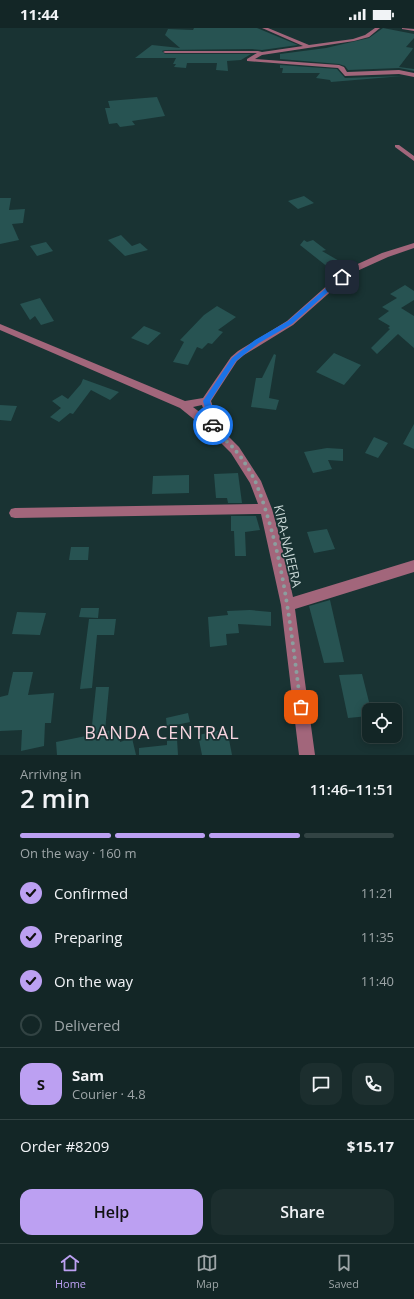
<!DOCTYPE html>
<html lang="en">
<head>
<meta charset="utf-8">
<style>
  :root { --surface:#132626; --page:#1c2e2e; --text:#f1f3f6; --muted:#9da5a7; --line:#324343; --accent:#bca0f2 }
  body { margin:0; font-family:"Open Sans",sans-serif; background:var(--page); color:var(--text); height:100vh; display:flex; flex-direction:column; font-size:15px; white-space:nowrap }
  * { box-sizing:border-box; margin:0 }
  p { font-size:13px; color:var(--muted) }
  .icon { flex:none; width:22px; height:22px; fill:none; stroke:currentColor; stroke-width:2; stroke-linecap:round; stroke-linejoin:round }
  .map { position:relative; height:727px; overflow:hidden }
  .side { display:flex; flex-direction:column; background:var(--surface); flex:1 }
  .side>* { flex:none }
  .fabs { position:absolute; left:362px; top:675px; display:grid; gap:8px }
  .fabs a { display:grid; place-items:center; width:40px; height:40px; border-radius:8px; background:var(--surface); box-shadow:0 2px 10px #0003,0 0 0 1px var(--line); font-size:20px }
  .pin { position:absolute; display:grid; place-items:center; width:34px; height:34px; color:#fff; margin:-17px; border-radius:8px; box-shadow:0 2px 6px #0006 }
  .courier { position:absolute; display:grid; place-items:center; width:40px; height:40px; margin:-20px; border:3px solid #1a73e8; border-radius:50%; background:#fff; color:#222; box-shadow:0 1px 5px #0007 }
  .summary em { font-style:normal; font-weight:600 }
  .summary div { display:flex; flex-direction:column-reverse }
  .summary { display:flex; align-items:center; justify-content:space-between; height:68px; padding:0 20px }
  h1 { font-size:26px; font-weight:600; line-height:30px }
  .bar { display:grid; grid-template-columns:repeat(4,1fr); gap:6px 4px; align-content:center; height:48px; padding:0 20px }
  .bar i { height:5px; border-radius:3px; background:var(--line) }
  .bar .on { background:var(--accent) }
  .bar p { grid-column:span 4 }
  .line { display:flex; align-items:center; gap:10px; padding:0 20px; border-top:1px solid var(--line) }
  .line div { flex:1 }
  .round { display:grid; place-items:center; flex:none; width:42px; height:42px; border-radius:12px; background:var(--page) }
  ol { padding:0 20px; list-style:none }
  li { display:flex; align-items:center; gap:12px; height:44px }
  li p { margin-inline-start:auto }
  li .icon { padding:4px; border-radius:50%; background:var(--accent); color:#111; stroke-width:4 }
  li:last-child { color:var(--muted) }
  li i { width:22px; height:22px; border:2px solid var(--line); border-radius:50% }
  .cta { display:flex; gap:8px; margin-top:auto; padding:8px 20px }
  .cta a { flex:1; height:46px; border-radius:12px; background:var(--accent); color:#111; font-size:16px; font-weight:600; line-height:46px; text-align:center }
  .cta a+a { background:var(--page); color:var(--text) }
  .status { display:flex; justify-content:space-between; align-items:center; height:28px; padding:0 20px; background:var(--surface); direction:ltr }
  .status svg { height:11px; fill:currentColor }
  .menu { display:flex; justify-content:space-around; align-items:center; height:56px; border-top:1px solid var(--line); background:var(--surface); font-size:11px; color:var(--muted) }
  .menu a { display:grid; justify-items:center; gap:2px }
  .menu .on { color:var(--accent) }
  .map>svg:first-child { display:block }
  .building { fill:#275352 }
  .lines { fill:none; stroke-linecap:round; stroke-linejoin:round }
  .minor { fill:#a2667b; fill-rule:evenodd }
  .route { fill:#1a73e8 }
  .done { stroke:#8b9e9e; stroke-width:4; stroke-dasharray:0 7.2 }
  .labels { text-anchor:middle; stroke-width:3.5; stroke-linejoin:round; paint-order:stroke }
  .street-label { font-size:13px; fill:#c9d8d7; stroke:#193333 }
  .near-quarter-label { font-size:18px; letter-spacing:1px; fill:#f7d5e0; stroke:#193333 }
</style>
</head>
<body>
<div class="status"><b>11:44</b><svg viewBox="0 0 49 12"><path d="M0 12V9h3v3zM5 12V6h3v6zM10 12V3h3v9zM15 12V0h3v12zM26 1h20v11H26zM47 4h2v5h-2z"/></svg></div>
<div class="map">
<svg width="414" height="727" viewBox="0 0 414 727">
  <rect width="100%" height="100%" fill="#193333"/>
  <path class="building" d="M194,0H257L298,17L262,22L252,21L165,22L162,23L165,26H251L241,32L227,33L228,43L216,42L217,35H187L186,40L174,39L176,36H173L176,30H135L152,17L180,20L165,7L168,1L193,2Z
    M383,0L414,6V10L406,19L413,20L412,22L399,39L414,41V43L399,40L348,42L345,38L339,36L280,31V26L326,20L369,10Z
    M280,37L337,41L345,50L403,48L331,54L330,52L316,50L320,45H282L283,40H280Z
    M157,69L165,88L132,93L135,97L120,99L117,95L109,96L105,80H110L108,73Z
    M304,168L314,175L298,181L288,173Z
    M0,170H11L9,182L25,181L23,195L12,196L19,212L0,216Z
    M121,207L132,218L140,215L148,222L125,228L108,212Z
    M304,212L307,214L313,212L326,222L322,223L341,234L329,240L300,217Z
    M46,214L53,223L37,228L30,218Z
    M405,257L414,263V272L401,280L414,288V320L398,306L377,326L371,320L390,301L388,300L390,298L378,291L389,283L382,279L397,270L390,266Z
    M40,270L54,293L41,297L35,288L30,292L20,276Z
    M217,278L236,289L218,302L223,304L212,316L208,315L202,321L197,319L188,337L173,334L184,314L180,312L204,287Z
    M144,298L161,305L148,317L131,310Z
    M334,325L361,337L344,357L316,344Z
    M274,326L276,327L269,370L279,372L276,382L251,379L256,350H262Z
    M83,351L119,364L110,372L91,362L73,386L70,385L59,394L50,389L61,380L52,373L62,367L68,371L81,356Z
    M0,377L17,378L11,393L0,392Z
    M414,396V421L403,416Z
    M374,409L388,415L378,430L365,425Z
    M327,420L343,421V433L328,432L332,441L313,445L304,424Z
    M238,445L242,475H228L227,470H216L214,446Z
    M189,447V465L152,466L153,448Z
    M231,488H256L260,502L245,504L246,528H235L234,503H231Z
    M327,501L335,521L314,525L307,504Z
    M71,519H89L88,532H69Z
    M330,572L344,634L324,635L309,578Z
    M81,580H99L98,590L79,589Z
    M250,582L271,584V598L238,596L239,605L226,606L227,617L210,619L208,589L228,587L227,583Z
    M17,584L46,585L40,607L12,606Z
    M89,591H116L114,607H97L92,660L80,661Z
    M13,644H33L28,667L54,665L51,695H45L44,718L21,723L22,702L0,703V669L8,667Z
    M362,646L371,682H369V688L348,690L339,647Z
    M96,659H109L105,703L119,702L120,714L132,710L136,727H57L56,714L91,707Z
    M188,685L190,694L167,699L166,690Z
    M227,701L232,727H202L198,707Z
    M177,711L178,727H139V720L167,717V713Z"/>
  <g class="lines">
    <path class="minor" d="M262,0H268L309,17L353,11L365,7L375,0H380L369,9L354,13L262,27L255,31L339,37L344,39L347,44L399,42L414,45V49L399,46L345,48L338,40L247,33V31L257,25H165L163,24L165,23H258L262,24L303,18Z
      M402,0L414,1V3L402,1Z
      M395,117H399L414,128V133L395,119Z
      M414,215V220L388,229L357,243L345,251L293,297L244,327L237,333L211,373L220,400L239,419L261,453L272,481L280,510L293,569L414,532V544L295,581L315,727H299L281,577L261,486L15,490L11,489L9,485L11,481L15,480L258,476L250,455L231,425L211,405L180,380L0,302V296L185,373L203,370L231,329L238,323L287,293L339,247L351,239L382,225ZM202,377L206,389L193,379Z"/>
  </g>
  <path class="route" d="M340,248L345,249L292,296L259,315L236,333L210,373L217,397L216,399H211L203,373L232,330L255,312L288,293Z"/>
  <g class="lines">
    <path class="done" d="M213,397C216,406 229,414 235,422C243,431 251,444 256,455C284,526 291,604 301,679"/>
  </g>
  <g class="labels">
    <g class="street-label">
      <text transform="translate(288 518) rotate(77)" y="5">KIRA-NAJEERA</text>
    </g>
    <g class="near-quarter-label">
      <text x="162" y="711">BANDA CENTRAL</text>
    </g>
  </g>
</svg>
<div class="fabs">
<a><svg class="icon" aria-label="locate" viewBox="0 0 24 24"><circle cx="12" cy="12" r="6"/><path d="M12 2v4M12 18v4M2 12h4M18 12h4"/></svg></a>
</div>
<div class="pin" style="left:301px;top:679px;background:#ea580c"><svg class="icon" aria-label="bag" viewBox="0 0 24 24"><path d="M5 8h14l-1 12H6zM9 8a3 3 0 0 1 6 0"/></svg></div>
<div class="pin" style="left:342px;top:249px;background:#1f2937"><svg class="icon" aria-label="home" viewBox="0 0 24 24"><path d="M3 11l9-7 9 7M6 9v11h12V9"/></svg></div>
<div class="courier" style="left:213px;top:397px"><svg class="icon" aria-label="car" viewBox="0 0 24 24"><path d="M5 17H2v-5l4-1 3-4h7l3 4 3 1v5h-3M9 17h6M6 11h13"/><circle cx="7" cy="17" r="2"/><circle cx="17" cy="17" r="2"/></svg></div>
</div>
<section class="side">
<div class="summary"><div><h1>2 min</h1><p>Arriving in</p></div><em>11:46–11:51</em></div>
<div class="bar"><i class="on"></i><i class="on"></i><i class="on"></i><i></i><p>On the way · 160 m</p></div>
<ol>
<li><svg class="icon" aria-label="check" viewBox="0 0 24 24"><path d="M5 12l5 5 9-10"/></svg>Confirmed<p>11:21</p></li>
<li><svg class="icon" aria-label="check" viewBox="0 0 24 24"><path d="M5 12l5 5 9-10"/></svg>Preparing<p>11:35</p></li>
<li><svg class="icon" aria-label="check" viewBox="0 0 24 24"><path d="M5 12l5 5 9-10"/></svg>On the way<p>11:40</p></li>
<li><i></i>Delivered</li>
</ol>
<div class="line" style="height:72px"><b class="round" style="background:var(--accent);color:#111">S</b><div><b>Sam</b><p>Courier · 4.8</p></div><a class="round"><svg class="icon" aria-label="chat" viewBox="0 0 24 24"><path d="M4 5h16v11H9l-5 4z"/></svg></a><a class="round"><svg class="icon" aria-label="phone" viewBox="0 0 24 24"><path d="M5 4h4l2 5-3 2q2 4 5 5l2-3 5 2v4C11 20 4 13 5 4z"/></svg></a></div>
<div class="line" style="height:52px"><div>Order #8209</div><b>$15.17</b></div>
<div class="cta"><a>Help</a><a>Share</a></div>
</section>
<nav class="menu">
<a class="on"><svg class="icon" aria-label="home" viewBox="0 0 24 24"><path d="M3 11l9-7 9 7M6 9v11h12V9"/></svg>Home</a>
<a><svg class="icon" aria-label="map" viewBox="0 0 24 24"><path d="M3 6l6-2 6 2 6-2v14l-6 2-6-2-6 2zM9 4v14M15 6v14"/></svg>Map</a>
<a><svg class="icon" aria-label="saved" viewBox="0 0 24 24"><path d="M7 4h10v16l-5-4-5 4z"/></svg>Saved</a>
</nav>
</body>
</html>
